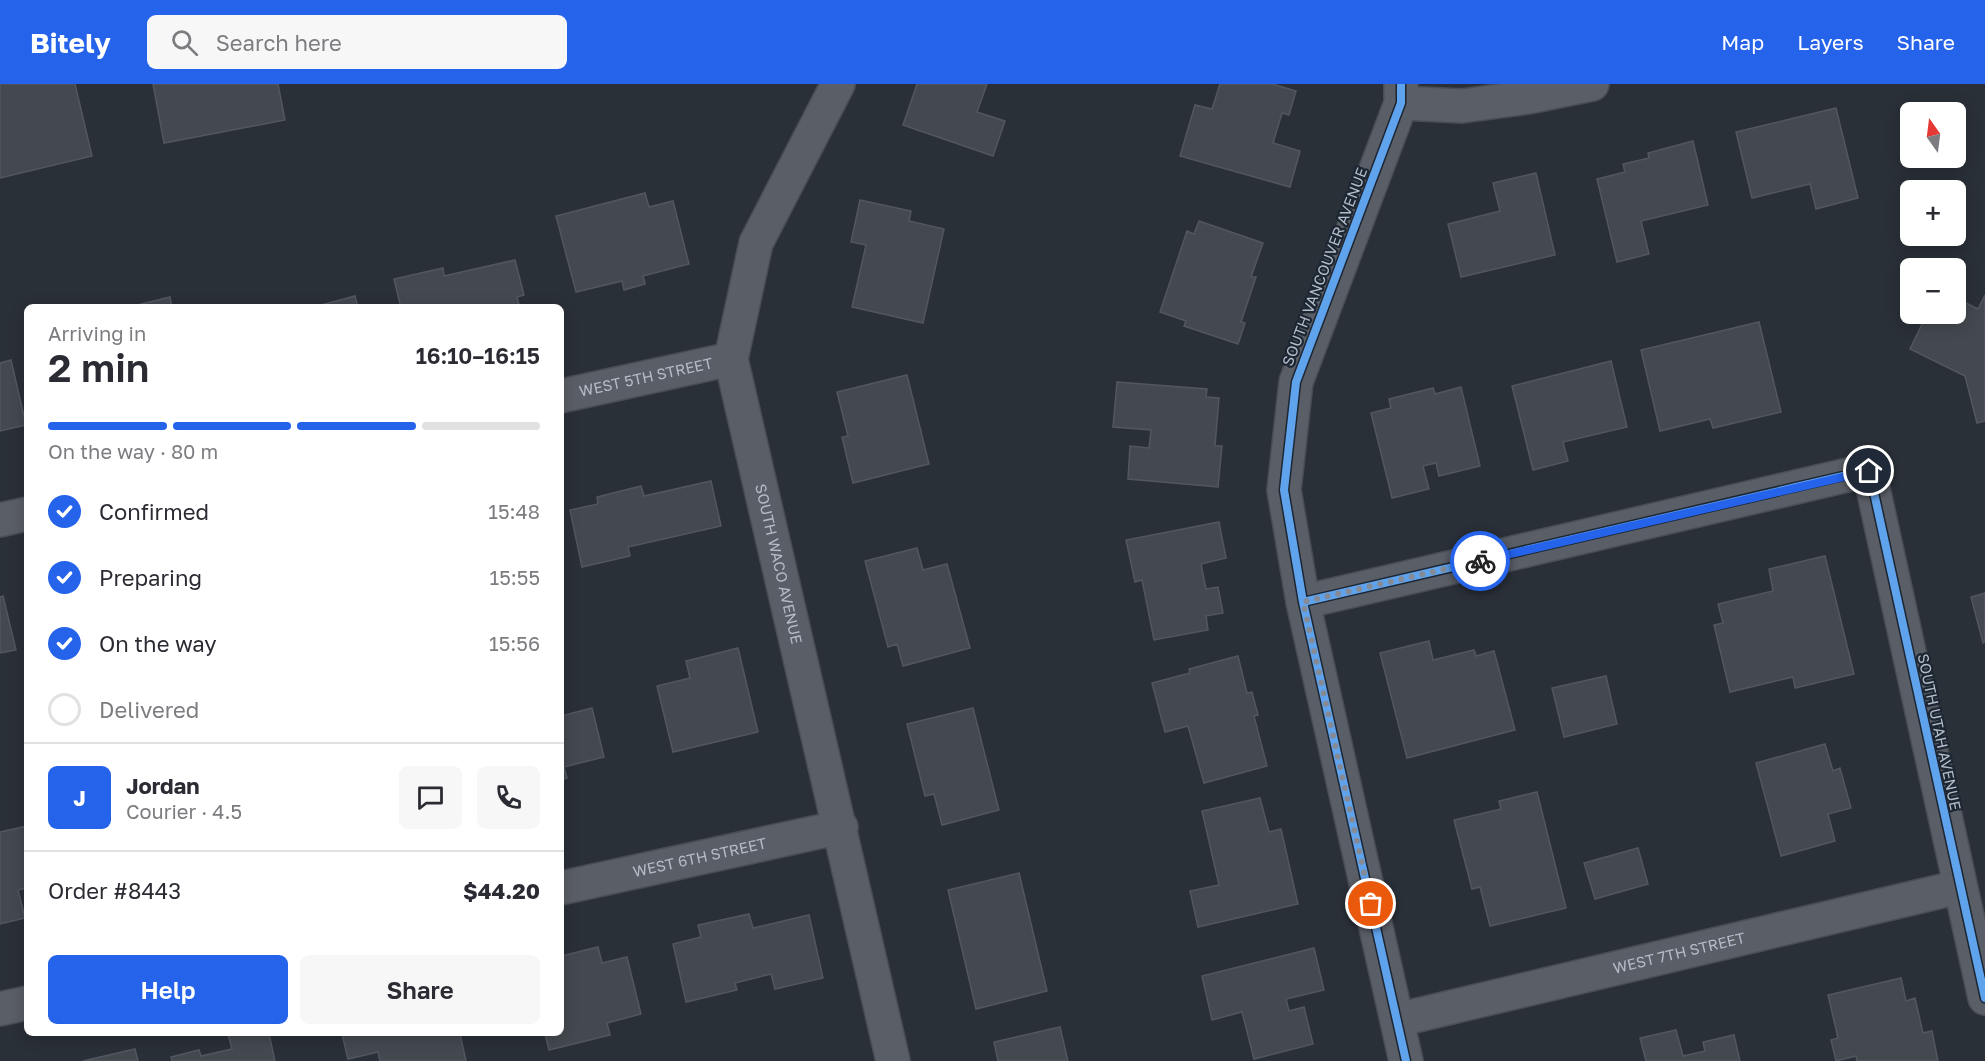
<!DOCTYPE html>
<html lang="en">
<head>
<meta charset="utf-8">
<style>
  :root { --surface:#fff; --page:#f7f7f7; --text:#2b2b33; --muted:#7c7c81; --line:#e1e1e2; --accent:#2563eb }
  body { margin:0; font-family:"Golos Text",sans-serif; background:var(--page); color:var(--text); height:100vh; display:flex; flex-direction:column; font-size:22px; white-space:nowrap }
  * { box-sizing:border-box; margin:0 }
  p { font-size:20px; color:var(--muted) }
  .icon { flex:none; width:33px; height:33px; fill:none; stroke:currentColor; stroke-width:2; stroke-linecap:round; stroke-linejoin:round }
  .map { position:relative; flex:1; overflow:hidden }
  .panel { position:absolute; left:24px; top:220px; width:540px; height:732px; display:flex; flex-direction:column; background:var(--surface); border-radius:9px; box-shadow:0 3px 15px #0003 }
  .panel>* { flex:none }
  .needle { width:39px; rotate:346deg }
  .tools { position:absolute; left:1900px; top:18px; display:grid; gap:12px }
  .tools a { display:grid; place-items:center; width:66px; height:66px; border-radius:9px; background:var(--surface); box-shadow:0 3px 15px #0003; font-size:30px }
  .pin { position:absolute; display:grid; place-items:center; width:51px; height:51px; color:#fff; margin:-26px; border:3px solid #fff; border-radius:50%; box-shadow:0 2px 6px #0007 }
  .courier { position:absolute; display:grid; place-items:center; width:60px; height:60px; margin:-30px; border:4px solid #2563eb; border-radius:50%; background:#fff; color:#222; box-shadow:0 2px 8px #0007 }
  .overview em { font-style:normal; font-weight:600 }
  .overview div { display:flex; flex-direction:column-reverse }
  .overview { display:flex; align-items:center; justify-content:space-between; height:102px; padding:0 24px }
  h1 { font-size:39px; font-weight:600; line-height:45px }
  .bar { display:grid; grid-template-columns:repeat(4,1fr); gap:9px 6px; align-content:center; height:72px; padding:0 24px }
  .bar i { height:8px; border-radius:4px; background:var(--line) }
  .bar .active { background:var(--accent) }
  .bar p { grid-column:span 4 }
  .line { display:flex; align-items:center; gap:15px; padding:0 24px; border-top:2px solid var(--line) }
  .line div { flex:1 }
  .round { display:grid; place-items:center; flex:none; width:63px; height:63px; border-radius:9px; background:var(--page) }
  ol { padding:0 24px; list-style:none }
  li { display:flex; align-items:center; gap:18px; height:66px }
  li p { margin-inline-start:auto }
  li .icon { padding:6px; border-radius:50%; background:var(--accent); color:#fff; stroke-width:4 }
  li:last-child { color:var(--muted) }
  li i { width:33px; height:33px; border:3px solid var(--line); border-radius:50% }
  .button { display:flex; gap:12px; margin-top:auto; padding:12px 24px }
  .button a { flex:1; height:69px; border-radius:9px; background:var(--accent); color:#fff; font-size:24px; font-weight:600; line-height:69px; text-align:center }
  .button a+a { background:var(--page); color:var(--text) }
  header { display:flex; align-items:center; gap:36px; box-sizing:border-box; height:84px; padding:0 30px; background:var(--accent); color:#fff }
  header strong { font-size:28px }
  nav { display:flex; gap:33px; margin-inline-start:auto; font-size:21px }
  .search { width:420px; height:54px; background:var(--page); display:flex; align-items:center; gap:15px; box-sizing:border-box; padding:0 21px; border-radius:9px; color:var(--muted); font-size:22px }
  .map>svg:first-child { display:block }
  .building { fill:#444950; stroke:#52575f; stroke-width:1.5 }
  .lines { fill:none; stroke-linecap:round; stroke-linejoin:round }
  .minor-casing { stroke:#484c53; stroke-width:36 }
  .minor { stroke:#5a5e66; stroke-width:33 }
  .cycleway-casing { stroke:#1d2633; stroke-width:11 }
  .cycleway { stroke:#60a3ed; stroke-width:8 }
  .done { stroke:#848b96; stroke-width:6; stroke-dasharray:0 10.8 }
  .route { stroke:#2563eb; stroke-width:8 }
  .labels { text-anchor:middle; stroke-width:4.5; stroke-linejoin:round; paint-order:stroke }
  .street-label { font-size:15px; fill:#b4bcc9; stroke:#1d2633 }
</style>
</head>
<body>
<header>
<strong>Bitely</strong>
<div class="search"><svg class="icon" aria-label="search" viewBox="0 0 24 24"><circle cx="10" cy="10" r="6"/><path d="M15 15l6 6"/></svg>Search here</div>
<nav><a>Map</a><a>Layers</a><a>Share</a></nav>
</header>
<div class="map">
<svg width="1985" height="977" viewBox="0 0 1985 977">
  <rect width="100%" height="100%" fill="#2a3038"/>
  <path class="building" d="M0,0H75L92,72L0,94Z
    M153,0H278L285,36L164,59Z
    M917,0H987L977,28L1005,37L993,72L903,41Z
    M1220,0H1272L1296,7L1289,31L1282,29L1273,59L1300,67L1290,103L1180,72L1195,21L1212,25Z
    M1836,24L1858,114L1816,125L1810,100L1752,114L1736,48Z
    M1693,57L1708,121L1641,137L1649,170L1617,178L1597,95L1625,88L1623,80L1649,74L1648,69Z
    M1536,89L1555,171L1461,193L1448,140L1500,127L1493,99Z
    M645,109L649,123L673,117L689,180L643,192L645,200L624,206L622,197L576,208L556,132Z
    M860,116L911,127L909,137L944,145L923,239L852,223L866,161L851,158Z
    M1199,137L1263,159L1251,193H1256L1241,238L1245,239L1238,260L1184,242L1186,237L1160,228L1187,147L1194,150Z
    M515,176L524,211L517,213L520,224H401L394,195L443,184L444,192Z
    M1985,211V337L1977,339L1965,292L1910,265L1927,230H1956V214L1978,225Z
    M355,212L358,224H310Z
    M170,213L172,224H137V221Z
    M1759,238L1781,328L1713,344L1710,335L1660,347L1641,266Z
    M11,276L26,341L0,347V279Z
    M1611,277L1627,343L1563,358L1568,377L1533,386L1512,302Z
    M907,291L929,380L853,399L842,353L848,352L837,308Z
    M1117,298L1207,305L1206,313L1219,314L1215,362H1222L1218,403L1128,395L1130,362L1149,364L1151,346L1113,343Z
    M1461,303L1480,382L1439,392L1436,379L1423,382L1429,405L1392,414L1371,329L1391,324L1389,315L1433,304L1435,310Z
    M711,397L721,442L628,463L630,472L582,483L570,426L598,420L597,413L641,402L644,412Z
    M1219,438L1226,474L1201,480L1206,505L1218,503L1223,529L1206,532L1208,546L1154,556L1142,496L1135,498L1126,456Z
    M917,464L923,486L947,480L970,564L903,582L897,560L888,563L865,477Z
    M1825,472L1854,590L1795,604L1793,593L1730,608L1714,541L1723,539L1718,520L1773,507L1769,485Z
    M1985,509V558L1983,559L1971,513Z
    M3,512L16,566L0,569V513Z
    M1429,557L1433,576L1474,566L1476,572L1494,567L1515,646L1407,674L1380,569Z
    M738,564L758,648L673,668L657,602L690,594L686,577Z
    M1238,572L1247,609L1252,608L1258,631L1254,632L1267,682L1204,699L1188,642L1165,648L1152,599L1190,589L1189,585Z
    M1606,592L1617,640L1564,653L1552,604Z
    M592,624L604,673L564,683L567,694L561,696V632Z
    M973,624L999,726L942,741L934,710L925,712L907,640Z
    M1825,660L1833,687L1840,684L1851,724L1828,730L1835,757L1781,772L1756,679Z
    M1537,708L1566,824L1490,842L1480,803L1472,805L1454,736L1501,725L1499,717Z
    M1260,714L1269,748L1281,745L1298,820L1198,843L1190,807L1219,801L1202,727Z
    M27,742V804L18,806L25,834L0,840V748Z
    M1638,764L1648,800L1595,815L1584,779Z
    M1019,789L1047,907L976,925L948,806Z
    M749,830L753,844L809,831L823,894L775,905L771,890L735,899L737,906L686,918L673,860L701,853L698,841Z
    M598,863L602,879L627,873L641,930L607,939L610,951L549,966L545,950H561V872Z
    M1314,864L1324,906L1286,915L1289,927L1304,923L1313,960L1254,975L1242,928L1212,936L1202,892Z
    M1901,894L1906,917L1915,914L1923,949L1932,947L1938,977H1857L1856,972L1836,977L1831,956L1838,954L1828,911Z
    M1060,943L1068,977H997H998L994,958Z
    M1676,946L1683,972L1705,967L1703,958L1734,951L1740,977H1646L1640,954Z
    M228,950H269L275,977H172L171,973L199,966L201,972L232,965Z
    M342,950H460L466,977H380L378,968L348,975Z
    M135,965L138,977H83Z"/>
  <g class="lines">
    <defs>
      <g id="minor">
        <path id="s1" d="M838,0L756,159L731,275L893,977"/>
        <path d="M1401,0V19L1296,298L1284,406L1303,518L1406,977"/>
        <path d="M1401,19L1462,22L1528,13L1592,0"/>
        <path id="s2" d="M561,312L731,275"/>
        <path d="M0,436L27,430"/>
        <path d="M1303,518L1869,386L1985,914"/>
        <path id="s3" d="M561,804L841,743"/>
        <path d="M0,925L27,919"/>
        <path id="s4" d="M1397,936L1959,803"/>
      </g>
    </defs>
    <use href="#minor" class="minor-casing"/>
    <use href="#minor" class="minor"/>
    <defs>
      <path id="cycleway" d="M1401,0V19L1296,298L1284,406L1303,518L1406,977
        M1303,518L1869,386L1985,914"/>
    </defs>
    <use href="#cycleway" class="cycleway-casing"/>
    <use href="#cycleway" class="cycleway"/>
  </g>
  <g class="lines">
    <path class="done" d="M1371,820L1303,518L1480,477"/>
    <path class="route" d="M1480,477L1869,387"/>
  </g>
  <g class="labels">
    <g class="street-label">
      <text transform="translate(1325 183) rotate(-69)" y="5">SOUTH VANCOUVER AVENUE</text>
      <text dy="5" stroke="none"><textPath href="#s2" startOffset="87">WEST 5TH STREET</textPath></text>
      <text dy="5" stroke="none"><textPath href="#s1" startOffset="508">SOUTH WACO AVENUE</textPath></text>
      <text transform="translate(1939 648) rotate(78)" y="5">SOUTH UTAH AVENUE</text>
      <text dy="5" stroke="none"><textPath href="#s3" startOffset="142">WEST 6TH STREET</textPath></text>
      <text dy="5" stroke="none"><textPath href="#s4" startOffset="290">WEST 7TH STREET</textPath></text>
    </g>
  </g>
</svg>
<div class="tools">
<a><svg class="needle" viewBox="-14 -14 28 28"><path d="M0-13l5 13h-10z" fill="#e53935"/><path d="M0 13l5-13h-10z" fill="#7c7c81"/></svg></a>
<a>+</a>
<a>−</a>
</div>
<div class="pin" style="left:1371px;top:820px;background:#ea580c"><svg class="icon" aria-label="bag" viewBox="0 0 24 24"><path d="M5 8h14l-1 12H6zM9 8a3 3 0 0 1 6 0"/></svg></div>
<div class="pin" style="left:1869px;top:387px;background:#1f2937"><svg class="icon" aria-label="home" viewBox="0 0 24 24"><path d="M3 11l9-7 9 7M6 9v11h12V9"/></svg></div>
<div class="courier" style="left:1480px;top:477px"><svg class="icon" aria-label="bike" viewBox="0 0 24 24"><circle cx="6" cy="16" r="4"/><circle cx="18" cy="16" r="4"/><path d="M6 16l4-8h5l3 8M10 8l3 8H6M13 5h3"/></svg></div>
<section class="panel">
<div class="overview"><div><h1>2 min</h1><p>Arriving in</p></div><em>16:10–16:15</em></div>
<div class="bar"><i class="active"></i><i class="active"></i><i class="active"></i><i></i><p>On the way · 80 m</p></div>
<ol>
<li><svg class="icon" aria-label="check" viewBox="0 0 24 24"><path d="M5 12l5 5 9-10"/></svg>Confirmed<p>15:48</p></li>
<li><svg class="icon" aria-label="check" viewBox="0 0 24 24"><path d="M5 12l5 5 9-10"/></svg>Preparing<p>15:55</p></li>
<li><svg class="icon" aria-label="check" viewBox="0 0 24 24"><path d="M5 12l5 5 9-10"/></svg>On the way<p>15:56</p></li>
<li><i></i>Delivered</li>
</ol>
<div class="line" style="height:108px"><b class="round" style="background:var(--accent);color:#fff">J</b><div><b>Jordan</b><p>Courier · 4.5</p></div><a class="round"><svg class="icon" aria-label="chat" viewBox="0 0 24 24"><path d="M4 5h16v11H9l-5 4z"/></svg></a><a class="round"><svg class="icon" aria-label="phone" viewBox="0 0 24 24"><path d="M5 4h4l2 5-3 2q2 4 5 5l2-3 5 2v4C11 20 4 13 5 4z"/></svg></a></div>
<div class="line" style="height:78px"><div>Order #8443</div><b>$44.20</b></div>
<div class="button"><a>Help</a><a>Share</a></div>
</section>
</div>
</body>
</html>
